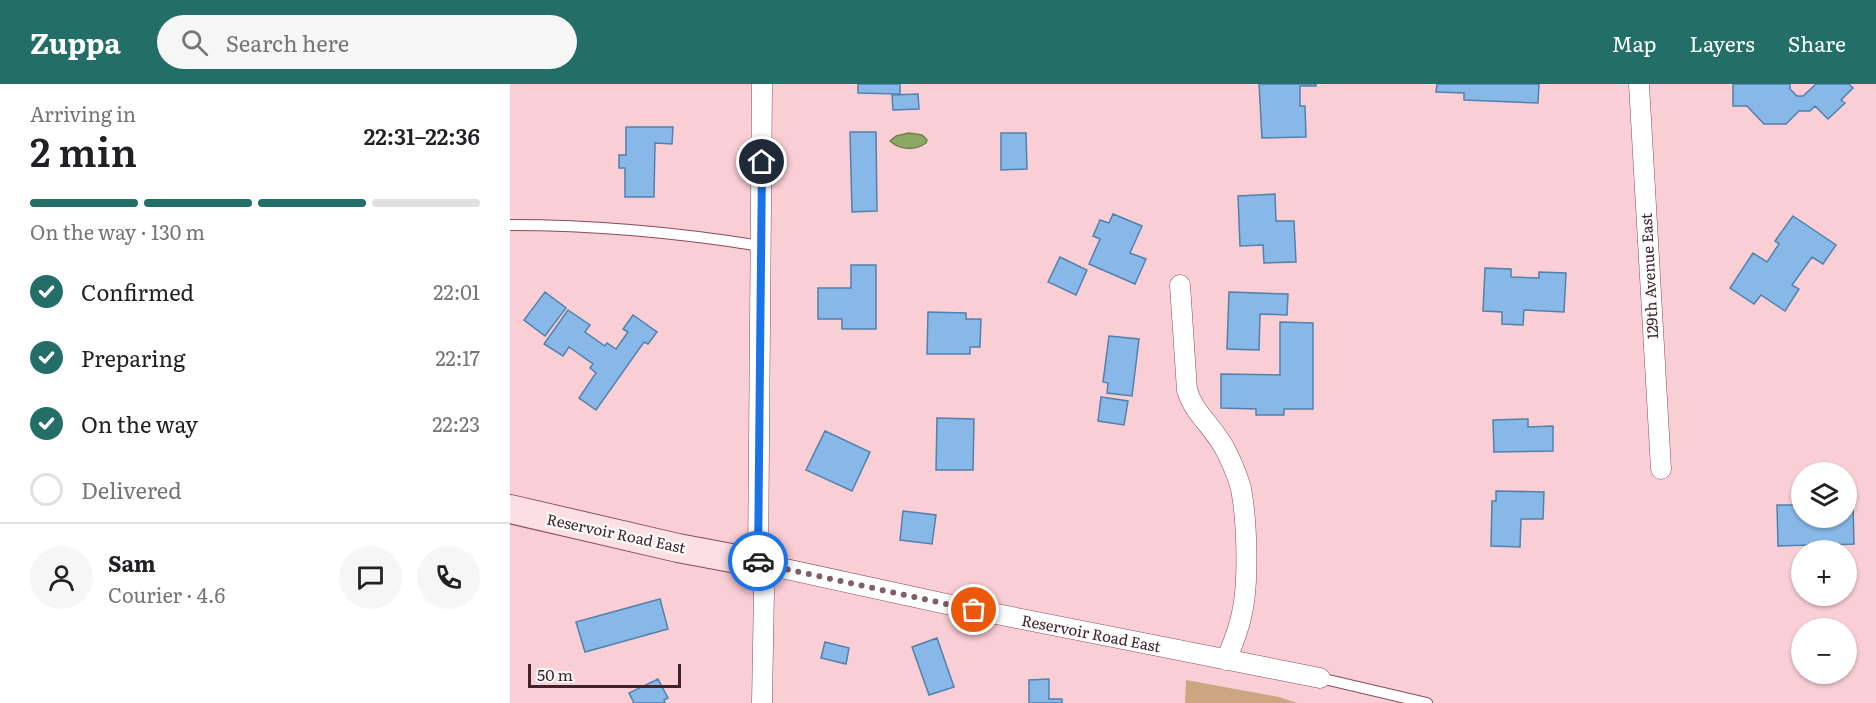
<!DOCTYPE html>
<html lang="en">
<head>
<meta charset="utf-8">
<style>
  :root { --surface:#fff; --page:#f6f6f6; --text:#202124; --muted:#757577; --line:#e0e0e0; --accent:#246e68 }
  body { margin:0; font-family:Literata,serif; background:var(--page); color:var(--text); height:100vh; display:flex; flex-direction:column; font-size:22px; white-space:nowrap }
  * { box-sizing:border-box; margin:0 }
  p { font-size:20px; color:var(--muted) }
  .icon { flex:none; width:33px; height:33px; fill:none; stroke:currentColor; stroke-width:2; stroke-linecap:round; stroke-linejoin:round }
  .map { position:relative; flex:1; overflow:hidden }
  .drawer { display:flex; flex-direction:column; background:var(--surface); width:510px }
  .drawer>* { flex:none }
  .tools { position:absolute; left:1281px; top:378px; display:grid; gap:12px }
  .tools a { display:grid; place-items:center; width:66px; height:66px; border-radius:50%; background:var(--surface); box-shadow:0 2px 4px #0004; font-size:30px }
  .scale { position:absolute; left:18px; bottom:15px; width:153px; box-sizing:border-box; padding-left:6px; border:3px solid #3f2329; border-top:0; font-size:16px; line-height:21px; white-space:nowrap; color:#3f2329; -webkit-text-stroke:4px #fcfcfc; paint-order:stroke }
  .pin { position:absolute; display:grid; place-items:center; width:51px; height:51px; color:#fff; margin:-26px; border:3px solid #fff; border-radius:50%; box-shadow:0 2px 6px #0007 }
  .courier { position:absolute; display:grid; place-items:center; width:60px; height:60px; margin:-30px; border:4px solid #1a73e8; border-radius:50%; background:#fff; color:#222; box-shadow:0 2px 8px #0007 }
  .head em { font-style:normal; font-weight:600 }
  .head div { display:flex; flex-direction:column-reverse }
  .head { display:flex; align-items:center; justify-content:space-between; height:102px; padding:0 30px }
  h1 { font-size:39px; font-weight:600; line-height:45px }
  .bar { display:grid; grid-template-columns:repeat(4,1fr); gap:9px 6px; align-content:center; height:72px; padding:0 30px }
  .bar i { height:8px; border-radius:4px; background:var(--line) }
  .bar .on { background:var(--accent) }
  .bar p { grid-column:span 4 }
  .line { display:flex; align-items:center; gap:15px; padding:0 30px; border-top:2px solid var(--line) }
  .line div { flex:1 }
  .round { display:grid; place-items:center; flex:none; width:63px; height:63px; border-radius:32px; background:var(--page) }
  ol { padding:0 30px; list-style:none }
  li { display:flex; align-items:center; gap:18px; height:66px }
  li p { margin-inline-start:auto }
  li .icon { padding:6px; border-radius:50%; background:var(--accent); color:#fff; stroke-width:4 }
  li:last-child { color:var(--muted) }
  li i { width:33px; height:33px; border:3px solid var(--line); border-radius:50% }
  header { display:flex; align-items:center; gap:36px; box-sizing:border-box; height:84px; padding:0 30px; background:var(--accent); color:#fff }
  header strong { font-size:28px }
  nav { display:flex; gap:33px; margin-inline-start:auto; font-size:21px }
  .search { width:420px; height:54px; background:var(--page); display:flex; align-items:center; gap:15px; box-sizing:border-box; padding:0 21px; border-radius:33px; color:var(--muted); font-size:22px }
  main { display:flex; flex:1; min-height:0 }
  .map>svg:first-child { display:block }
  .green { fill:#cca680 }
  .water { fill:#8ca864; stroke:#758052; stroke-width:1.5 }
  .building { fill:#87b8e7; stroke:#5181ac; stroke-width:1.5 }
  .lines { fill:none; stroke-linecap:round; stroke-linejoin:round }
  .lane-casing { stroke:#894b58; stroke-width:12 }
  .street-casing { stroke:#894b58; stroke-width:21 }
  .secondary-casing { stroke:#894b58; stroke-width:30 }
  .lane { stroke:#fff; stroke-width:10 }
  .street { stroke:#fff; stroke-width:20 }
  .secondary { stroke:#fbdfe4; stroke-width:28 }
  .done { stroke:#805f65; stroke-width:6; stroke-dasharray:0 10.8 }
  .route { stroke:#1a73e8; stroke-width:8 }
  .labels { text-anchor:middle; stroke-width:4.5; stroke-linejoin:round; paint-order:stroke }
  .street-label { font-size:15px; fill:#3f2329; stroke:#fcfcfc }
</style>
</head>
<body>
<header>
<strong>Zuppa</strong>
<div class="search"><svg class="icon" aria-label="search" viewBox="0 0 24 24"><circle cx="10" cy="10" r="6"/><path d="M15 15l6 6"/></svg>Search here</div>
<nav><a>Map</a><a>Layers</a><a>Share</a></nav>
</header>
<main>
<section class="drawer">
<div class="head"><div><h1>2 min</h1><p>Arriving in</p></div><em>22:31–22:36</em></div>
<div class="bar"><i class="on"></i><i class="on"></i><i class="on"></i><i></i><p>On the way · 130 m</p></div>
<ol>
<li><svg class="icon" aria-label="check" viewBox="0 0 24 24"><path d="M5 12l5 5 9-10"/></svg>Confirmed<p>22:01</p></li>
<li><svg class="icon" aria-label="check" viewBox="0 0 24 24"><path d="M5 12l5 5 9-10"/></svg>Preparing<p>22:17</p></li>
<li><svg class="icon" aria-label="check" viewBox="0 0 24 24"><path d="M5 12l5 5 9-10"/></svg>On the way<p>22:23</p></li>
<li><i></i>Delivered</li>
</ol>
<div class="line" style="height:108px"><a class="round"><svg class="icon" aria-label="person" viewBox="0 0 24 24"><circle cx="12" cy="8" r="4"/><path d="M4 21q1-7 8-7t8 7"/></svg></a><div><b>Sam</b><p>Courier · 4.6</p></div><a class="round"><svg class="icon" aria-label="chat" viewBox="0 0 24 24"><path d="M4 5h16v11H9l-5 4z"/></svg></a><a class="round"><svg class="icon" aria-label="phone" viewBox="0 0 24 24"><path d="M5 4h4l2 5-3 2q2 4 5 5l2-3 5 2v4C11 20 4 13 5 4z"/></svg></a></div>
</section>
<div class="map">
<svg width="1366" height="619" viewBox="0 0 1366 619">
  <rect width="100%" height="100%" fill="#faced5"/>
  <path class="green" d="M676,596L769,613L787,619H675Z"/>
  <path class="water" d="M399,49L412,51L417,56L416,59C405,67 390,66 380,57L386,52Z"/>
  <path class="building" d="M348,0H390V10L348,9Z
    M749,0H806V2H790V22H795L796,53L752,54Z
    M927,0H1029L1028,19L954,16V9L926,8Z
    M1223,0H1280V5L1287,12H1293L1306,0H1339L1343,4L1331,16L1335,19L1318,35L1305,22L1300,27H1289L1276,40H1254L1237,22H1223Z
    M408,10L409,25L383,26L382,11Z
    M116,43H163L162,60L145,59L144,113H115V84H109V71H116Z
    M340,48H366L367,127L342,128Z
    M491,49H516L517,85L491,86Z
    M765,110L766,137H784L786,178L754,179L753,161L730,162L728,112Z
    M603,130L632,142L620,169L636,175L625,200L579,180L590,155L583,152L590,136L599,139Z
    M1283,132L1326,161L1313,180L1302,173L1282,201L1289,205L1275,227L1251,211L1244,220L1220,204L1243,169L1257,178L1269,160L1265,157Z
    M550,173L577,186L566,211L538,198Z
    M341,181H366V245H332V235H308V204H341Z
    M975,184L1001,185V193L1029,194V188L1056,189L1054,228L1014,226L1013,241L992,240V228L973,227Z
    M35,208L56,224L35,252L14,236Z
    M719,208L778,210L777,231L750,230L749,266L717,265Z
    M58,226L80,241L75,248L95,262L97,259L106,265L118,248L113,245L123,231L147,248L138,260L134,258L86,326L69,314L86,289L80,284L83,280L59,263L53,272L34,260Z
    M418,228L456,229V235H471L470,263H460V270H417Z
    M770,238L803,239V325H774V331H746V325L711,324V290L770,291Z
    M599,252L629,255L622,312L597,309L598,299L593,298Z
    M591,313L618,317L614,341L588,337Z
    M427,334L464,335L463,386H426Z
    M1018,335V343L1043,342V367L984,368L983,336Z
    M315,347L360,368L342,407L296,386Z
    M986,407L1034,408L1033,435H1011L1010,463L981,462L982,417H986Z
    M1336,419H1343L1344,460L1319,461V466H1301V461L1268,462L1267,421H1292V434H1336Z
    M393,427L426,431L422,460L390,456Z
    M150,515L158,545L75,568L66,538Z
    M427,554L444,603L419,611L402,563Z
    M315,558L339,564L336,580L311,574Z
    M148,595L158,614L154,616L155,619H124L119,609Z
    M539,595V615H552V619H519V596Z"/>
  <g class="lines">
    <defs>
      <path id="lane" d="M0,141C81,141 171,149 251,162
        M810,594L917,619"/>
      <path id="street" d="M1129,0L1151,385
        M670,201L677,306C684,330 705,344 716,367C722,379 728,392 731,405C737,436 739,498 732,529C729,545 723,560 716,576
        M248,479L441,521L810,594
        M252,619L254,506L248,479L252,0"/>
      <path id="secondary" d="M0,425L168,464L248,479"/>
    </defs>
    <use href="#lane" class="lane-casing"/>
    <use href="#street" class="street-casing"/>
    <use href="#secondary" class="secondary-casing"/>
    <use href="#lane" class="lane"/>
    <use href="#street" class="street"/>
    <use href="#secondary" class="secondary"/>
  </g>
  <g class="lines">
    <path class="done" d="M248,477V479L464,526"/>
    <path class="route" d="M248,477L252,78"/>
  </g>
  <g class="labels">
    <g class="street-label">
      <text transform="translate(1140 192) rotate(-93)" y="5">129th Avenue East</text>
      <text transform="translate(106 450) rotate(12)" y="5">Reservoir Road East</text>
      <text transform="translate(581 550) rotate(11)" y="5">Reservoir Road East</text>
    </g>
  </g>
</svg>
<div class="tools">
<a><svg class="icon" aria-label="layers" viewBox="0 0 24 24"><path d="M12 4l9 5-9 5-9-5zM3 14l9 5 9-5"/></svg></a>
<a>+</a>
<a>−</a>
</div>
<div class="scale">50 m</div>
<div class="pin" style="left:464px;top:526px;background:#ea580c"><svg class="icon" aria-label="bag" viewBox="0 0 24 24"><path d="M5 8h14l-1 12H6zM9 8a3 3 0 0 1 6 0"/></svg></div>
<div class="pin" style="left:252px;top:78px;background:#1f2937"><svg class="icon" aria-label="home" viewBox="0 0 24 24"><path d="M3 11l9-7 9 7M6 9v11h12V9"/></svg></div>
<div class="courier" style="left:248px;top:477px"><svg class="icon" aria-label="car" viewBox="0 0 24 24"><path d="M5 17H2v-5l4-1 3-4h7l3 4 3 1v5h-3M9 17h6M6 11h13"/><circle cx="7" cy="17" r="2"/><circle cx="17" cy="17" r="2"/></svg></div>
</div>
</main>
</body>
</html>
